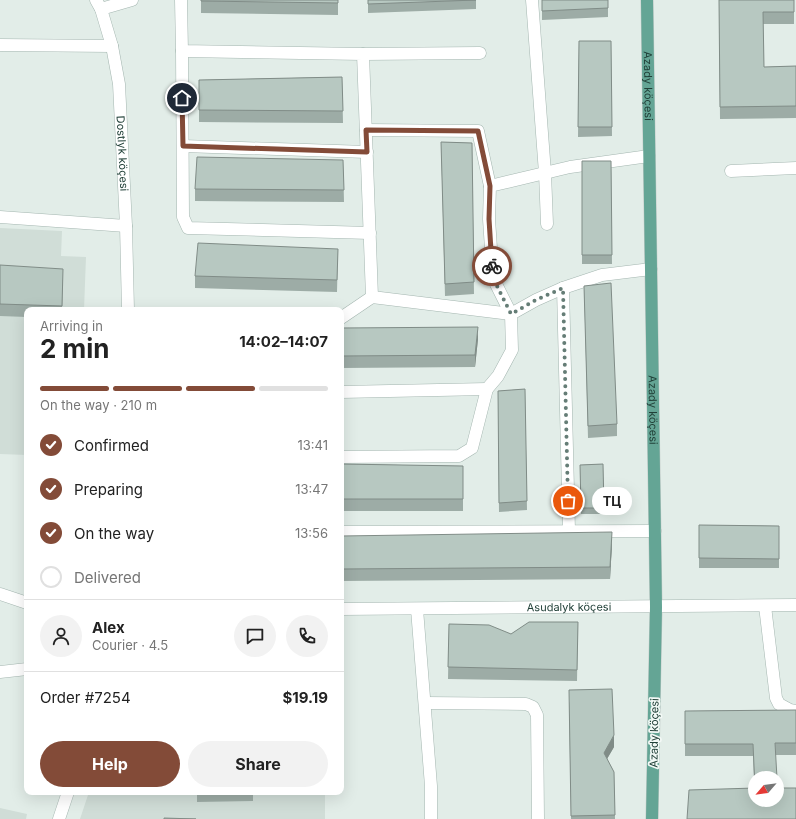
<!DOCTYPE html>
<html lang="en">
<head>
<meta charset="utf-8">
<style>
  :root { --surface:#fff; --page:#f2f2f2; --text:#222; --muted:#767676; --line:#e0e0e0; --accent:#834b38 }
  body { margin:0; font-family:Inter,sans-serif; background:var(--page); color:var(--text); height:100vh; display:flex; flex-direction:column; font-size:15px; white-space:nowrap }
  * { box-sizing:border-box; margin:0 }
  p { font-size:13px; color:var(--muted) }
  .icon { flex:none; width:22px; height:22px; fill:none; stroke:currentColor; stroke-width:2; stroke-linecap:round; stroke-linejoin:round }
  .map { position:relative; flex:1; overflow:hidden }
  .sheet { position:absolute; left:24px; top:307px; width:320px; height:488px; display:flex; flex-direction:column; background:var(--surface); border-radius:8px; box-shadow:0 4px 16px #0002 }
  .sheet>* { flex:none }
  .needle { width:26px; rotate:242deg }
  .buttons { position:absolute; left:748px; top:771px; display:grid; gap:8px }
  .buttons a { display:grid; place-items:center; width:36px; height:36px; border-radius:50%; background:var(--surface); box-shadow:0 4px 16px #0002; font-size:20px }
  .pin { position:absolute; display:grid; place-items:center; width:34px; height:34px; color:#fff; margin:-17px; border:2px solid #fff; border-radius:50%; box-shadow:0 1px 4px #0007 }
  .courier { position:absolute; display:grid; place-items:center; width:40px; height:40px; margin:-20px; border:3px solid #834b38; border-radius:50%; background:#fff; color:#222; box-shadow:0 1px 5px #0007 }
  .bubble { position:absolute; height:28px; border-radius:14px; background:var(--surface); box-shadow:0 4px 16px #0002; font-size:13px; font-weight:700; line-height:28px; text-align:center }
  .head em { font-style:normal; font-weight:700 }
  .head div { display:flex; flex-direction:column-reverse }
  .head { display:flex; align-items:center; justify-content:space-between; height:68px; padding:0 16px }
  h1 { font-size:26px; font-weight:700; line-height:30px }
  .bar { display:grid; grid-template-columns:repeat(4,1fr); gap:6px 4px; align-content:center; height:48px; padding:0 16px }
  .bar i { height:5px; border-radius:3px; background:var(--line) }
  .bar .active { background:var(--accent) }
  .bar p { grid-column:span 4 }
  .line { display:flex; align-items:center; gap:10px; padding:0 16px; border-top:1px solid var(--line) }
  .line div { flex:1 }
  .round { display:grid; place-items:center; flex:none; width:42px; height:42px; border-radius:21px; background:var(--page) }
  ol { padding:0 16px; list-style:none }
  li { display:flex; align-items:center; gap:12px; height:44px }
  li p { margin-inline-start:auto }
  li .icon { padding:4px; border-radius:50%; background:var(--accent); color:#fff; stroke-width:4 }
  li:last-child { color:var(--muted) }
  li i { width:22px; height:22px; border:2px solid var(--line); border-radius:50% }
  .action { display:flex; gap:8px; margin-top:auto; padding:8px 16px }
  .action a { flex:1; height:46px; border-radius:24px; background:var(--accent); color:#fff; font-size:16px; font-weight:700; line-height:46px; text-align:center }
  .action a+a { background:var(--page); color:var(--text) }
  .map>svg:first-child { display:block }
  .built { fill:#d0ddd7 }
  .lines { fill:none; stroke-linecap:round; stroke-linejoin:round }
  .minor-casing { stroke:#a4b6b0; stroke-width:13 }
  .major-casing { stroke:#c1cac7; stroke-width:13 }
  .minor { stroke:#fff; stroke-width:12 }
  .major { stroke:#64a595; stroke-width:12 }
  .wall { fill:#9daca6 }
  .shaded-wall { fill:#808c87 }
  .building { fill:#b7c8c1; stroke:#808c87 }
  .done { stroke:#657d76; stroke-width:4; stroke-dasharray:0 7.2 }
  .route { stroke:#834b38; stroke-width:5 }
  .labels { text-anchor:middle; stroke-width:3.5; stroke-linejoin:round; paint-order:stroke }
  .street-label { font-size:11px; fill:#214038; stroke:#f3f9f6 }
</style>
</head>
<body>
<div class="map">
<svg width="796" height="819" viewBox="0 0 796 819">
  <rect width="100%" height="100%" fill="#e2ede8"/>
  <path class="built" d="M0,228L62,231L61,256L86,257L84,310H27V455L0,454Z
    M89,792H325V819H80Z
    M0,808L27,814L26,819H0Z"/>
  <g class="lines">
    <defs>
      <g id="minor">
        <path id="s1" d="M96,0L101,9L112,46L119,84L126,226L128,310"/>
        <path d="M181,0L182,51L363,54L372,297L341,318"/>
        <path d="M532,0L545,173L547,224"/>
        <path d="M101,9L132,0"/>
        <path d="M0,45L112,46"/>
        <path d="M182,51L183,217L188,228L370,233"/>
        <path d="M363,54L480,53"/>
        <path d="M366,130L478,131L490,186"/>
        <path d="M183,146L367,152"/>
        <path d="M731,171L796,168"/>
        <path d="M0,217L126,226"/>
        <path d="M563,288L569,531"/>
        <path d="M372,297L511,314"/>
        <path d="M511,314L493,278L489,219L490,186L570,167L649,156"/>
        <path d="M341,392L487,389"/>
        <path d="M341,457L459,456L472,448L487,389L498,376L512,350L511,314L536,300L563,288L602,275L651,269"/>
        <path d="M341,532L655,531"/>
        <path d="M0,594L27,603"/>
        <path d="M765,606L776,698L779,704L790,710L796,711"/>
        <path id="s2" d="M341,609L796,605"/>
        <path d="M417,609L431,786V819"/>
        <path d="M0,672L27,669"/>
        <path d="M425,703L526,704L533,707L537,715L538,819"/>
        <path d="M59,819L68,792"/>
      </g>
      <g id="major">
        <path id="s3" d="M647,0L656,607L652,819"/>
      </g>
    </defs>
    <use href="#minor" class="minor-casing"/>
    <use href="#major" class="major-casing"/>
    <use href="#minor" class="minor"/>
    <use href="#major" class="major"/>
  </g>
  <path class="wall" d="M201,0H338V15L201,13Z
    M368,0H476V9L368,13Z
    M542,0H608V17L542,20Z
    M719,0H794V24H763L764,67L796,66V118L720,119Z
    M579,41H611L612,136L578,137Z
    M342,77L343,123L199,122V80Z
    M441,142L472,143L474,294L445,296Z
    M343,160L344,202L195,201V189Z
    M582,161H611L612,264H582Z
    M338,249L337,292L195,288V276Z
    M0,265L63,280L62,310H27V317L0,316Z
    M584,286L617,424V436L588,438Z
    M341,328L478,339L475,367L341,368Z
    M525,389L527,510L499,512L498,391Z
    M341,464L463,466V511H341Z
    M603,464L604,514H581L580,465Z
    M699,525L779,526V568H699Z
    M341,536L612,544L610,579L341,581Z
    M578,622L577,681L448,679L449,624L511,634Z
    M569,702L614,747L607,759L614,772L615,819H571Z
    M796,710V755H775L755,800L753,756H685V711Z
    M197,792H253V801L197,802Z"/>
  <path class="shaded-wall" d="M478,327V339L475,367V355Z
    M612,532V544L610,579V567Z
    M614,735V747L604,764V753Z"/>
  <path class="building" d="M201,0H338V3L201,1Z
    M368,0H476L368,4Z
    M542,0H608V8L542,11Z
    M719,0H794V12H763L764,67L796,66V106L720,107Z
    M579,41H611L612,127H578Z
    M342,77L343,111L199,110V80Z
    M441,142L472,143L474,282L445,284Z
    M197,157L343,160L344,190L195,189Z
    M582,161H611L612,255H582Z
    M198,243L338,249L337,280L195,276Z
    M0,265L63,269L62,306L0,304Z
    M611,283L617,424L588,426L584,286Z
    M478,327L475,355L341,356V328Z
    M525,389L527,501L499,503L498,391Z
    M341,464L463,466V499H341Z
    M603,464L604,508H581L580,465Z
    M699,525L779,526V559L699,558Z
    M612,532L610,567L341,569V536Z
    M529,622H578L577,670L448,667L449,624L489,625L511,634Z
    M612,689L614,735L604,753L614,772L615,815L571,816L569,690Z
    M796,710V743H775L777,778H755V800H777V783V788H796V819H687L689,790L755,788L753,744H685V711Z
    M197,792H240L197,793Z
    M164,818L196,819H164Z"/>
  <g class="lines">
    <path class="done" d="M492,266L493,278L511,314L536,300L563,288L568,501"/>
    <path class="route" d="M182,98L183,146L367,152L366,130L478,131L490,186L489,219L492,266"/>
  </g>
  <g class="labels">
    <g class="street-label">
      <text dy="4" stroke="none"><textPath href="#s3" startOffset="86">Azady köçesi</textPath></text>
      <text dy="4" stroke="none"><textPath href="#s1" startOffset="157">Dostlyk köçesi</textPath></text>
      <text dy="4" stroke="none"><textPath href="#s3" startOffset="410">Azady köçesi</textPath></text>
      <text dy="4" stroke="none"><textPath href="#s2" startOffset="228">Asudalyk köçesi</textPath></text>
      <text transform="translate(654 733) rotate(-89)" y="4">Azady köçesi</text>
    </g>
  </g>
</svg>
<div class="buttons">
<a><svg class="needle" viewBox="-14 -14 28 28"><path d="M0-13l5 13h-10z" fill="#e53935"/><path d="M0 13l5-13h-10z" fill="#767676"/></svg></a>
</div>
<div class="pin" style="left:568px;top:501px;background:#ea580c"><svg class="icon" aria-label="bag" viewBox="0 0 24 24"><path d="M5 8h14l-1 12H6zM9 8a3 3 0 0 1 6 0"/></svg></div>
<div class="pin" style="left:182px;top:98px;background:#1f2937"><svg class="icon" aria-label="home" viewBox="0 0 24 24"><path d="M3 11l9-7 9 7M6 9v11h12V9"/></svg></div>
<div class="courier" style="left:492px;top:266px"><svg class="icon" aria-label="bike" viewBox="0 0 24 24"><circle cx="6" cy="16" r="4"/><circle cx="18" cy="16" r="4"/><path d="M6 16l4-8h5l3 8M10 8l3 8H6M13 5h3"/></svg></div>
<div class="bubble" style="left:592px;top:487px;width:40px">ТЦ</div>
<section class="sheet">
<div class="head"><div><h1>2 min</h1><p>Arriving in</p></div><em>14:02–14:07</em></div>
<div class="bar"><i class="active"></i><i class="active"></i><i class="active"></i><i></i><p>On the way · 210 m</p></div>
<ol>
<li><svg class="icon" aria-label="check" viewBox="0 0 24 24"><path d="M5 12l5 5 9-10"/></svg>Confirmed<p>13:41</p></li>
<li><svg class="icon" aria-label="check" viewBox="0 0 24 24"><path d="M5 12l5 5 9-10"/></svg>Preparing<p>13:47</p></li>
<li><svg class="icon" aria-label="check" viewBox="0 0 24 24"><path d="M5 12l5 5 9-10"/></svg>On the way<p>13:56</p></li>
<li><i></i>Delivered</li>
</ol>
<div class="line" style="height:72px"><a class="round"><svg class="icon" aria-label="person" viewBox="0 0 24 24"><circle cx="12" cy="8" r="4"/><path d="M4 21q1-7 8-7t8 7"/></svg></a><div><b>Alex</b><p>Courier · 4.5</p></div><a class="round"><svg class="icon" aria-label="chat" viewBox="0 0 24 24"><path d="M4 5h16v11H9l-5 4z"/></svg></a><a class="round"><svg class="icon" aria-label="phone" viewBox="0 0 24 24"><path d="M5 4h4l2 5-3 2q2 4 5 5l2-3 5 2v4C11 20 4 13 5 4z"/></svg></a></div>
<div class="line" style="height:52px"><div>Order #7254</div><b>$19.19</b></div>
<div class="action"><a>Help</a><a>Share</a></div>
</section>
</div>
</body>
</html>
